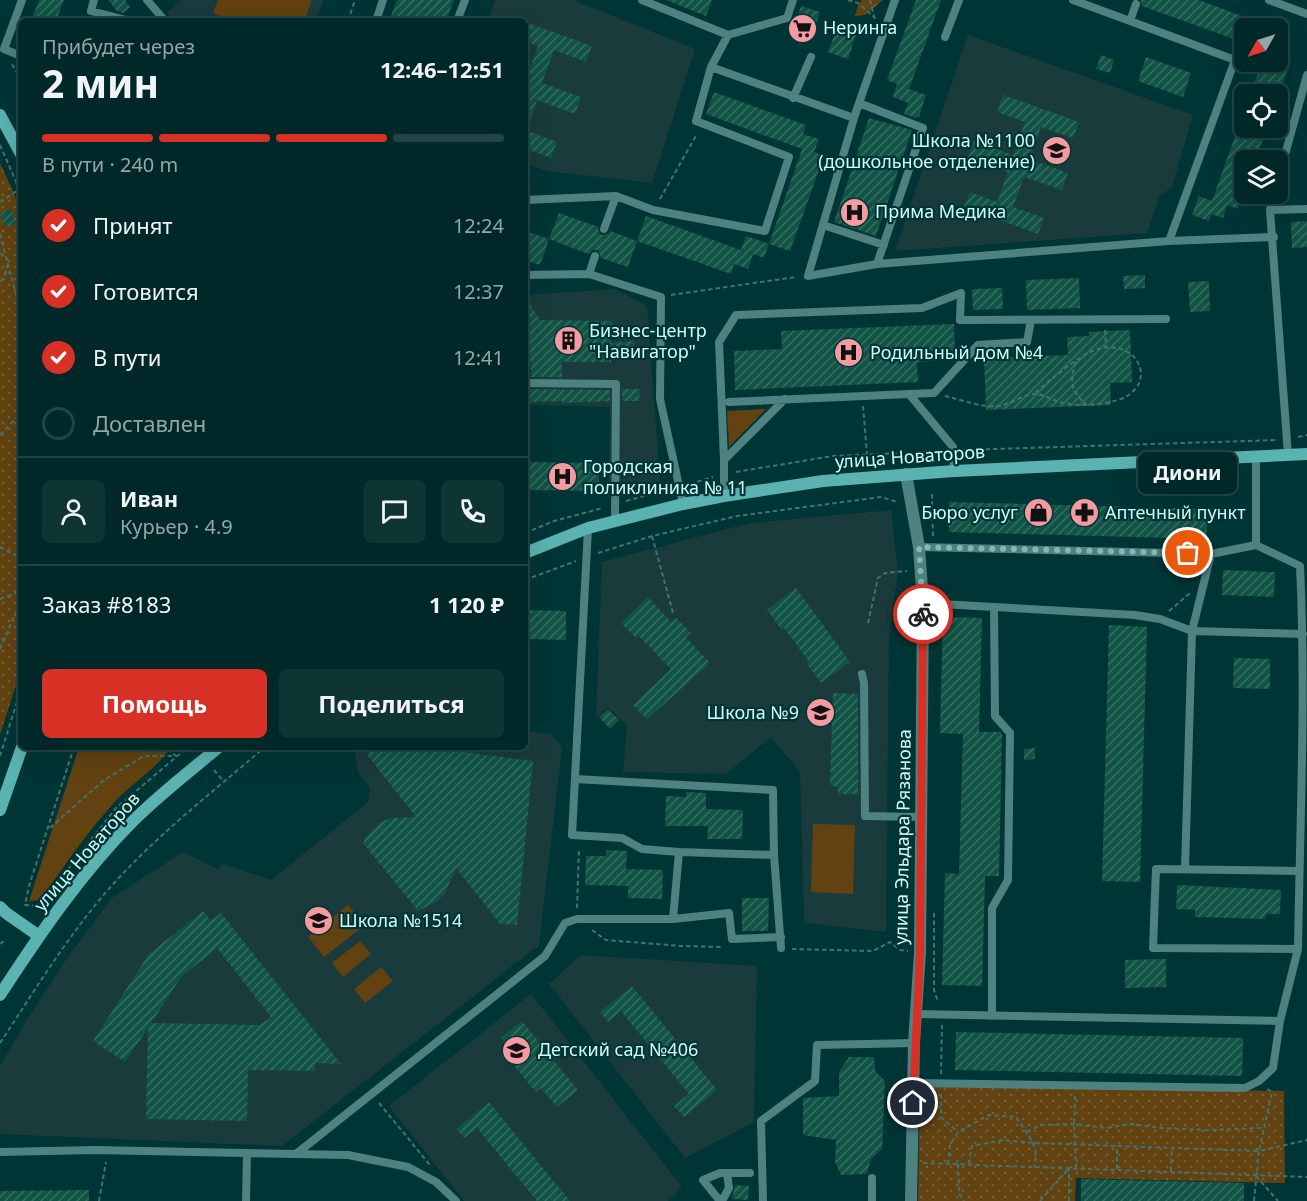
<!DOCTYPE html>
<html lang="ru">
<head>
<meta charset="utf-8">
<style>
  :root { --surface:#002828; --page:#0e3434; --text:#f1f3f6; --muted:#95a6a8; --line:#224445; --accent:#d93025 }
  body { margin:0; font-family:"Noto Sans",sans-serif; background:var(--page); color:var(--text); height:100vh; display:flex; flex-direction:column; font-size:22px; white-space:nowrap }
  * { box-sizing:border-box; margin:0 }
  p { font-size:20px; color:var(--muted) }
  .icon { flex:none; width:33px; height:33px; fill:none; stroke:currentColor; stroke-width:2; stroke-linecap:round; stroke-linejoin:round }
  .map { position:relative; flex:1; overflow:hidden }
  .drawer { position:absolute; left:18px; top:18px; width:510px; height:732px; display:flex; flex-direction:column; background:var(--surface); border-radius:9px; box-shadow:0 6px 24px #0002,0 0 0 2px var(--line) }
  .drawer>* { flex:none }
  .needle { width:39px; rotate:231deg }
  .buttons { position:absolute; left:1234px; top:18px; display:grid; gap:12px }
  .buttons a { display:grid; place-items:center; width:54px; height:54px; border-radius:9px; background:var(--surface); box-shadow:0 6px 24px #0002,0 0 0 2px var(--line); font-size:30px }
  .pin { position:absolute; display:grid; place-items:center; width:51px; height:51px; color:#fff; margin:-26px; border:3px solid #fff; border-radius:50%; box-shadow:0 2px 6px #0007 }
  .courier { position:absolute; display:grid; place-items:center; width:60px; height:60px; margin:-30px; border:4px solid #d93025; border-radius:50%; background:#fff; color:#222; box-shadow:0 2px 8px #0007 }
  .bubble { position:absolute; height:42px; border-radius:9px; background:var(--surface); box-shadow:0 6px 24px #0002,0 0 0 2px var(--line); font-size:20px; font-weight:700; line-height:42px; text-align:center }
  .headline em { font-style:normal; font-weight:700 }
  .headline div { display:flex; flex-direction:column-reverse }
  .headline { display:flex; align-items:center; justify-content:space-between; height:102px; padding:0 24px }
  h1 { font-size:39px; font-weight:700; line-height:45px }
  .bar { display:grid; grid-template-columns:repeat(4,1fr); gap:9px 6px; align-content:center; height:72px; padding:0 24px }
  .bar i { height:8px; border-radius:4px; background:var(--line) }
  .bar .current { background:var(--accent) }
  .bar p { grid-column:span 4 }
  .line { display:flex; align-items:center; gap:15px; padding:0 24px; border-top:2px solid var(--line) }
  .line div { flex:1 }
  .round { display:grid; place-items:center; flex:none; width:63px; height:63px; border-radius:9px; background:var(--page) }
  ol { padding:0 24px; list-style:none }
  li { display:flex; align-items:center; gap:18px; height:66px }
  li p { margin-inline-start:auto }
  li .icon { padding:6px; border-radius:50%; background:var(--accent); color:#fff; stroke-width:4 }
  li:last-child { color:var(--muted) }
  li i { width:33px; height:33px; border:3px solid var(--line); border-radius:50% }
  .action { display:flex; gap:12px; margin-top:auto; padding:12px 24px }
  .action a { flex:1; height:69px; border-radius:9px; background:var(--accent); color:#fff; font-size:24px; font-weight:700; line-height:69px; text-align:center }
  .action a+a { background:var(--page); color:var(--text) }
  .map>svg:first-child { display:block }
  .built { fill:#1a3b3b }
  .grass { fill:#614210 }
  .forest { fill:url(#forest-crowns) }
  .park { fill:url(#park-dots) }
  .building { fill:url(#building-hatch); fill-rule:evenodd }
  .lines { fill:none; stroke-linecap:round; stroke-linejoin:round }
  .path { stroke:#427373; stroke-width:2; stroke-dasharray:4.5 3; stroke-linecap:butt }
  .lane { stroke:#4e8281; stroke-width:8 }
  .street { stroke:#4e8281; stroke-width:12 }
  .secondary { stroke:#5ab2b1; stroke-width:12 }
  .done { stroke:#88b6b5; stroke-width:6; stroke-dasharray:0 10.8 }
  .route { stroke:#d93025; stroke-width:8 }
  .labels { text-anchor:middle; stroke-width:4.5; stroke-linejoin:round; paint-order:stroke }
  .poi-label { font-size:18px; fill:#d1fbfa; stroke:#003535; text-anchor:start }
  .street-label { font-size:18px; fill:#d1fbfa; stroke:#003535 }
</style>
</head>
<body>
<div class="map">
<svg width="1307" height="1201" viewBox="0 0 1307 1201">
  <defs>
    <pattern id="forest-crowns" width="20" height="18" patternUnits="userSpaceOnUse" patternTransform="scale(1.5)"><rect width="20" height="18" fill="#614210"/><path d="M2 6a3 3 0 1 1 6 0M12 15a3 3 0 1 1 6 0" fill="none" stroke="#775e34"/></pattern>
    <pattern id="park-dots" width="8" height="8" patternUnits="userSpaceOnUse" patternTransform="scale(1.5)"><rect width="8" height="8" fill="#614210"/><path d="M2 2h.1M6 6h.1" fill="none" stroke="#775e34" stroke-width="1.8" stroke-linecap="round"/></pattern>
    <pattern id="building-hatch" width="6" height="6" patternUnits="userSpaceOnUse" patternTransform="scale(1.5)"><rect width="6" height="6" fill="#115446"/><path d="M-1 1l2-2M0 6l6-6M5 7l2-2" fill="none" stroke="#336e62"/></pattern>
  </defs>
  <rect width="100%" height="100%" fill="#003535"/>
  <path class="built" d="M181,0H324L316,21H174L167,13Z
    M495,0H573L695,49L652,183L547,171L525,163V21H488Z
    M968,35L1193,115L1172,187L1159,197L1147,233L895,251Z
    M615,289L647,306L660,481L608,497L610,407L525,405V295Z
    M891,510L898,571L889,637L886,932L804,923L800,772L771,737L726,774L623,772L627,726L608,707L596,717L602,562L750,523Z
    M525,731L551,734L562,747L539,945L282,1146L0,1134V1066L28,1018L67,958L113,897L183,852L217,869L224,864L271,880L368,802L370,788L358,772L354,747H525Z
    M581,955L757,966L754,1122L685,1158L549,984Z
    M531,994L682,1187L668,1201H464L389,1106Z"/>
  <path class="grass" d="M218,0H312L304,21H233L213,13Z
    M766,409L729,447L727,411Z
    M79,747H171C153,773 131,783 112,805C85,835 63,868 40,900L29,901Z
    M813,824L855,825L853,894L811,892Z
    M348,905L365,925L324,957L308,937Z
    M360,941L371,954L343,977L332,963Z
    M381,967L393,981L365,1003L354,989Z"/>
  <path class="forest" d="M862,0H883L865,15L855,16L858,5Z"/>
  <path class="park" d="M0,163L14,193L21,216V669L0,735Z
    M920,1086L1284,1091L1285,1183L1076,1178L1075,1201H918Z"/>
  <path class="building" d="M39,0H64L56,21H31Z
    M108,0H125L130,7L123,13L117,11Z
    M397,0H454L446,21H389Z
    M666,0H712L706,16Z
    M916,0H941L909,89L926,95L919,117L916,116V118L904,114L908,103L893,97L897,84L887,80Z
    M1141,0H1199L1274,28H1245V43L1142,6Z
    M801,6L820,12L809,42L791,36Z
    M525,22L592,46L586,62L554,50L542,83L581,97L575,114L537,100L527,129H525V83L538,46L525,41Z
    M839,22L858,29L848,59L828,52Z
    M1101,55L1114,60L1110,73L1096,69Z
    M1278,55L1291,60L1279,94H1250L1262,62H1278Z
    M1146,57L1191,73L1183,97L1138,81Z
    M714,92L806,125L803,134L819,139L814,152L824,156L790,251L769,244L802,149L706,114Z
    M1003,95L1079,122L1073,138L1041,127L1029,159L1068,173L1062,190L1024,177L1013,207L1044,218L1038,234L964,207L970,192L997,202L1008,172L968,158L974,141L1013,155L1025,122L997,112Z
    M869,118L912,130L876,236L834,222Z
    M1238,128H1267L1255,160H1245V188L1238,209L1227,205L1223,218L1211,214L1209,221L1192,215L1199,196L1212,201Z
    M525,130L557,142L551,158L525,148Z
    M11,209L16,223L5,227L0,213Z
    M559,213L598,227L599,233L602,235L608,234L610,231L637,241L628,267L601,258L598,250H593L589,254L549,239Z
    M646,216L741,250L746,236L769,244L764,258L753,254L748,269L734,264L731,274L637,241Z
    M1307,221V247L1292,248L1291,222Z
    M525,231L549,239L540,265L525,260Z
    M1145,275V288L1124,289L1123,276Z
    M1079,278L1080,308L1027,310L1026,280Z
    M1209,281L1210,311L1190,312L1188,282Z
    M1002,288L1003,309L973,310L972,289Z
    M525,296L540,320L612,321L611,343L634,341V355H611V362H562V377H531V361L525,360Z
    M954,324L955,360L917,362L918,382L735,390L734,351L782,349L781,331Z
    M1130,330L1132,382L1110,383L1111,405L986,410L984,358L1068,355L1067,337L1089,336V332Z
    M529,389L610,390V401L562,403V401L529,402Z
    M622,389H640L639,401H622Z
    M525,462L599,463V491L525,490Z
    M949,502L1209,509L1206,539L949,532Z
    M1223,570L1275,572L1274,597L1222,595Z
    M796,588L850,662L821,683L807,664L809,662L784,628L781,629L767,610Z
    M648,597L671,622L676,618L691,633L686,637L710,663L647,719L633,705L671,669L639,636L636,638L621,623Z
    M525,610L566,611V640L525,639Z
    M943,617L982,618L979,732H1001L1002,734L999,876H985L982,986L942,985L945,873L959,874L963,734L940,733Z
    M1109,625L1147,627L1140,882L1102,881Z
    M1234,658L1270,659V689L1233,688Z
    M833,693L858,694V794H838V787L830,785Z
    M608,709L619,720L610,729L599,717Z
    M369,747H426L533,761L517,925L500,924L456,868L445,893L436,902L418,911L363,843L367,835L381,822L391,818L416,817L368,756Z
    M1035,748V759L1024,760V749Z
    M686,792L706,793V809L743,810L742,839H707L708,826H665L666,796L686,797Z
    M607,850L627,851L626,869L663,870L662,899L628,898V886L585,885L586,856H606Z
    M1177,885L1281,890L1280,914H1266L1265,919L1195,917V910L1176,909Z
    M742,898H769L768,931H742Z
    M203,911L211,921L221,913L341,1064L315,1063V1071L248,1070L247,1121L146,1119L148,1028L125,1062L93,1041L149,954ZM217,948L271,1017L260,1025L151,1023L182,976Z
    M1166,959V987L1125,988V960Z
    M632,986L717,1090L684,1117L674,1106L689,1094L621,1011L608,1022L600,1012Z
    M522,1021L578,1090L557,1107L541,1088L536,1092L511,1062L516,1057L501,1038Z
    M956,1032L1243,1038L1242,1076L955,1070Z
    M849,1057H874L875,1071L885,1081L882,1149L871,1159L867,1174L841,1175L835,1162L836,1140L803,1135V1098L839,1096V1072Z
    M489,1102L570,1201H537L477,1128L464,1138L456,1129Z
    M1081,1179L1244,1183V1201H1081Z
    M735,1185L749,1186L748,1200L732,1199Z
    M89,1190V1201H0V1191Z"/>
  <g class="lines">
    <path class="path" d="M848,0L858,3L874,17
      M870,0L874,17L876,19
      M348,21L355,0
      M12,64L21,80
      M0,145L21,193
      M660,199L697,134
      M0,202L20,189
      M0,234L21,313
      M0,253L9,261L4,278L0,282
      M671,295L796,277
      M1105,330L1106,348
      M1076,362C1069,381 1071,391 1086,404
      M945,396C962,400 982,408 999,406C1010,404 1024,395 1033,394C1041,393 1052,400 1059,402C1077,407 1100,405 1118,400C1158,387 1141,341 1102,348C1083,351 1049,381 1034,394
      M863,406L867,454
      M0,435L21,413
      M1298,437L1307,435
      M963,450L1278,440
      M736,472L833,456L942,451
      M690,484L713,477
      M932,494L933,538
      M626,501L670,489
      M525,533L554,521L603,508
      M652,536L673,613
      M0,547L21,558
      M598,553L652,536L737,516L881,497L897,502
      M525,580L576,561
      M0,599L21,591
      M1169,611L1190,593
      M868,623L878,578L885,573L907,571
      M0,649L21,601
      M74,747L29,886L25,905L36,906L44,900L116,808L188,747
      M0,756L21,689
      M214,770L224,782
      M50,828L104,780L144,756H176L165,747
      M577,908L579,848
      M934,913V990L938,1002
      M592,930L606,940L681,946L723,947
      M0,944L5,940
      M792,949L873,951L890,942L900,950L908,951
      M0,1043C31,996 61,947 97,903C144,845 208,796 265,747
      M941,1074L942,1025
      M941,1094V1117L958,1132
      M1075,1096L1074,1124L1076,1168
      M379,1103L430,1165
      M1027,1132L1040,1125L1074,1124L1106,1128L1131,1124L1161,1128L1208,1130L1264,1128
      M923,1163L1307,1177
      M948,1164L950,1145L958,1132L989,1115L1016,1117C1026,1132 1041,1147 1034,1166
      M958,1164L959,1193L964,1201
      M969,1164L972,1146L1003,1140L1034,1143L1259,1151L1272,1092L1267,1089
      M1117,1169V1146
      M1171,1171L1172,1148
      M1256,1176L1278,1201
      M99,1201L106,1162
      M1040,1201L1069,1168
      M1069,1201V1168
      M1254,1201L1259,1151L1307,1140"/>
    <path class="lane" d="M94,0L91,11L130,21
      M147,0L165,21
      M642,0L728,35
      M1073,0L1130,21L1136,4
      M1269,0L1307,14
      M376,21L383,0
      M457,21L465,0
      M1130,21L1235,60L1169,241
      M945,37L959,0
      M21,56L4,49L22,0
      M711,67L854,118L859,103L923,128L877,264
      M793,98L811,57
      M859,103L895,0
      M854,118L808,276L877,264L1169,241L1274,237
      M1278,180L1307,75
      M1274,194L1270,210L1288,455
      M525,200L616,196
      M1270,210L1307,209
      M823,225L884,245
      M604,229L616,196L653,210L765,231L789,157L696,121L711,67L728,35L787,18L793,0
      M595,256L589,274L661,297L660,399L683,504
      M525,275L589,274
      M525,383L616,384L615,521
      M909,394L934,393L978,345L1027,342L1031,320
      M729,402L909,394L953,447L954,471
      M1256,456V545L1300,566C1306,693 1300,822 1298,949L1153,948L1156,869L1299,871
      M724,460L719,342L736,315L922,308L961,293L960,320L1166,319
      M724,496V460L785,399
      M588,528L572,835L622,838L642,849L679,852
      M919,547L1211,554L1256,545
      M923,603L994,607L995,716L1010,733L1008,880L992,908V1016
      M994,607L1135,615L1160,619L1192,631L1211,554
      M862,674L864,683L865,816L921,817
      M774,855L781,948
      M1185,869L1192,631L1303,634
      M673,919L729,913L732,939L781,937
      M916,1014L1280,1021
      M914,1083L1245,1088L1259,1081L1273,1068L1280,1021L1298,949
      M0,1152L95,1150L348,1155L408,1167L436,1182L456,1201
      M296,1154L545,956L565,923L577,919H673L679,852L774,855L773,790L575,779
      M246,1201L247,1153
      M720,1201L703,1180L720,1173H750
      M722,1201L729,1188L727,1173
      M763,1201L761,1121L815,1081L817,1045L914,1043
      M872,1201V1178"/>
    <path class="street" d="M906,474L919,547L923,603L920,952L914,1043L911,1201"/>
    <path class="secondary" d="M0,115L21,154
      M525,553L588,528L683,504L724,496L823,481L954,471L1307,454
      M0,810L22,747
      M0,907L6,913L39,936
      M0,995C39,935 82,872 133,821C160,794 190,771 219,747"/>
  </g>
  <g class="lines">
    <path class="done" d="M923,614L919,547L1188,553"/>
    <path class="route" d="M913,1103L920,952L923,614"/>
  </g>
  <defs>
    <symbol id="supermarket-disc" viewBox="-11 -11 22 22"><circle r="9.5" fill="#f49aa1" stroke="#003535"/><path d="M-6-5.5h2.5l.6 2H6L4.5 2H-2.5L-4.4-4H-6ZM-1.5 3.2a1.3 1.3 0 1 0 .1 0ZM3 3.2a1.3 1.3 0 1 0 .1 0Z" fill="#111"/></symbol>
    <symbol id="school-disc" viewBox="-11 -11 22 22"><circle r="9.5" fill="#f49aa1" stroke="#003535"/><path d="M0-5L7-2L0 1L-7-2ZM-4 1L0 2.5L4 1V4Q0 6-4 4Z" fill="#111"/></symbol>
    <symbol id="hospital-disc" viewBox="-11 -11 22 22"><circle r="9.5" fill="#f49aa1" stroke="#003535"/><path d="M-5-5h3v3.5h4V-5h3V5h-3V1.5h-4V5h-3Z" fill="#111"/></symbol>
    <symbol id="building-disc" viewBox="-11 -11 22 22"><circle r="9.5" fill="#f49aa1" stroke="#003535"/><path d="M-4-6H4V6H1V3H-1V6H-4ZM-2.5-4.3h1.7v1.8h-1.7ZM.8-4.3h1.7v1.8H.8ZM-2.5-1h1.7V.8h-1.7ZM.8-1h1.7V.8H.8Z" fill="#111"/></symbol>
    <symbol id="shop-disc" viewBox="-11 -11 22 22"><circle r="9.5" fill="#f49aa1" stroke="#003535"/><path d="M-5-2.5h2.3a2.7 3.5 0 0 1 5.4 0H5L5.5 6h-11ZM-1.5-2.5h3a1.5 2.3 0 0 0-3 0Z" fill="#111"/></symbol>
    <symbol id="pharmacy-disc" viewBox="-11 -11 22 22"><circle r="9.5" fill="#f49aa1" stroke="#003535"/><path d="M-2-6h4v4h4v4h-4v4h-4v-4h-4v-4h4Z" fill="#111"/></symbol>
  </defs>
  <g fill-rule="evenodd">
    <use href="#supermarket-disc" x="786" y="12" width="33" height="33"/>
    <use href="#school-disc" x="1040" y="134" width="33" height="33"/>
    <use href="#hospital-disc" x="838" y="196" width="33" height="33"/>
    <use href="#building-disc" x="552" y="324" width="33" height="33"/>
    <use href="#hospital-disc" x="832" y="336" width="33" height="33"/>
    <use href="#hospital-disc" x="546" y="460" width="33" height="33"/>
    <use href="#shop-disc" x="1022" y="496" width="33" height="33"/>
    <use href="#pharmacy-disc" x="1068" y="496" width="33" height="33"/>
    <use href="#school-disc" x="804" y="696" width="33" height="33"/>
    <use href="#school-disc" x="302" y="904" width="33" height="33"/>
    <use href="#school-disc" x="500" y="1034" width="33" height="33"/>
  </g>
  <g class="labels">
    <g class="poi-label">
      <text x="823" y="34">Неринга</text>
      <text x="1035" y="147" text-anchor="end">Школа №1100<tspan x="1035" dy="21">(дошкольное отделение)</tspan></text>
      <text x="875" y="218">Прима Медика</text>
      <text x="589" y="337">Бизнеc-центр<tspan x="589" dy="21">"Навигатор"</tspan></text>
      <text x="870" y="359">Родильный дом №4</text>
      <text x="583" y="473">Городская<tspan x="583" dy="21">поликлиника № 11</tspan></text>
      <text x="1018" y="519" text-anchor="end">Бюро услуг</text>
      <text x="1105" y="519">Аптечный пункт</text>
      <text x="799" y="719" text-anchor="end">Школа №9</text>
      <text x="339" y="927">Школа №1514</text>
      <text x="538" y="1056">Детский сад №406</text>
    </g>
    <g class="street-label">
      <text transform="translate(910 457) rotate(-4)" y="6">улица Новаторов</text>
      <text transform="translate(903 837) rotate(-89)" y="6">улица Эльдара Рязанова</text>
      <text transform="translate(87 852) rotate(-49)" y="6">улица Новаторов</text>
    </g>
  </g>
</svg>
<div class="buttons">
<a><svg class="needle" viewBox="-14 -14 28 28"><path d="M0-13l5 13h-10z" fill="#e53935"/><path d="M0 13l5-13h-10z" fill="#95a6a8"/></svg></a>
<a><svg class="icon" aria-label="locate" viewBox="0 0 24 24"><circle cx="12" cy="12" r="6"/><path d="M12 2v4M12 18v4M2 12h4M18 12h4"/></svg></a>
<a><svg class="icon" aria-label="layers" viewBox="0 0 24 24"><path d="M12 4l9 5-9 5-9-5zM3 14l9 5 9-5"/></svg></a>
</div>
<div class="pin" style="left:1188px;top:553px;background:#ea580c"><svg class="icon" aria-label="bag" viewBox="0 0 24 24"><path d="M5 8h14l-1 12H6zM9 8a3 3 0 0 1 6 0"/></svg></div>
<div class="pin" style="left:913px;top:1103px;background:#1f2937"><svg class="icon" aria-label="home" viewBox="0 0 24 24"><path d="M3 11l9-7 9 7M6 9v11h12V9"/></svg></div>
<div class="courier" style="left:923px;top:614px"><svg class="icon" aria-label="bike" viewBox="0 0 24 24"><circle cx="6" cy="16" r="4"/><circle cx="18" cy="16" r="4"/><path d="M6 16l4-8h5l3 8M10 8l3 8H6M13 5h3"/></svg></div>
<div class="bubble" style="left:1138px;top:452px;width:99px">Диони</div>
<section class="drawer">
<div class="headline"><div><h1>2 мин</h1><p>Прибудет через</p></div><em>12:46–12:51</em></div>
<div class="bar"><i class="current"></i><i class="current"></i><i class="current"></i><i></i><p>В пути · 240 m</p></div>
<ol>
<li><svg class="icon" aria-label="check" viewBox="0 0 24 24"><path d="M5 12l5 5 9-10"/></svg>Принят<p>12:24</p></li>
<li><svg class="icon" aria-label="check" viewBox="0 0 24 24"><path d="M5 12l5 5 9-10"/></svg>Готовится<p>12:37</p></li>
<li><svg class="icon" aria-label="check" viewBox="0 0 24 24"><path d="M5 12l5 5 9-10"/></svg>В пути<p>12:41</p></li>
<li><i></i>Доставлен</li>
</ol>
<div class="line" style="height:108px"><a class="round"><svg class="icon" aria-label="person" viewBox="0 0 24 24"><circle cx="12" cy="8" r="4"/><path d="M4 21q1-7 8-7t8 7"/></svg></a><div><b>Иван</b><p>Курьер · 4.9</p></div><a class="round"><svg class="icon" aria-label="chat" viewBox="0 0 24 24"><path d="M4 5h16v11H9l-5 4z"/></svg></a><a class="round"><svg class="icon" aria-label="phone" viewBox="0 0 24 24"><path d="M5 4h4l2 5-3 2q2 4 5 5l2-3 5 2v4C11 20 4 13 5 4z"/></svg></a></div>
<div class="line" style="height:78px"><div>Заказ #8183</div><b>1 120 ₽</b></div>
<div class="action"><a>Помощь</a><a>Поделиться</a></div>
</section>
</div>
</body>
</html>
